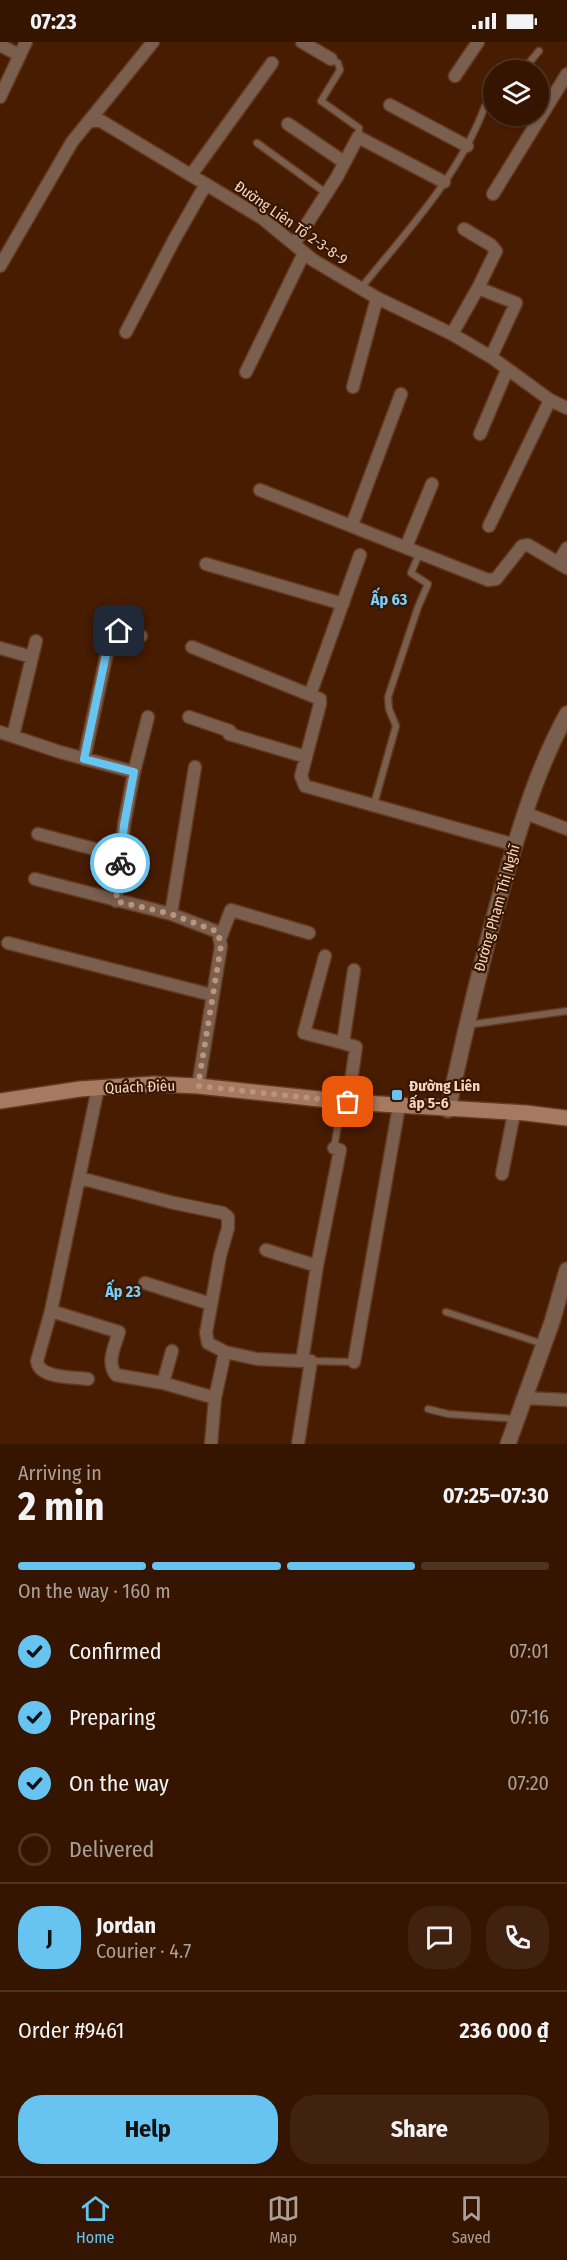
<!DOCTYPE html>
<html lang="en">
<head>
<meta charset="utf-8">
<style>
  :root { --surface:#351500; --page:#40220f; --text:#f1f3f6; --muted:#aa9f99; --line:#4f3422; --accent:#67c4f0 }
  body { margin:0; font-family:"Fira Sans Condensed",sans-serif; background:var(--page); color:var(--text); height:100vh; display:flex; flex-direction:column; font-size:22px; white-space:nowrap }
  * { box-sizing:border-box; margin:0 }
  p { font-size:20px; color:var(--muted) }
  .icon { flex:none; width:33px; height:33px; fill:none; stroke:currentColor; stroke-width:2; stroke-linecap:round; stroke-linejoin:round }
  .map { position:relative; height:1402px; overflow:hidden }
  .sheet { display:flex; flex-direction:column; background:var(--surface); flex:1 }
  .sheet>* { flex:none }
  .tools { position:absolute; left:483px; top:18px; display:grid; gap:12px }
  .tools a { display:grid; place-items:center; width:66px; height:66px; border-radius:50%; background:var(--surface); box-shadow:0 2px 4px #0004,0 0 0 2px var(--line); font-size:30px }
  .pin { position:absolute; display:grid; place-items:center; width:51px; height:51px; color:#fff; margin:-26px; border-radius:12px; box-shadow:0 3px 9px #0006 }
  .courier { position:absolute; display:grid; place-items:center; width:60px; height:60px; margin:-30px; border:4px solid #67c4f0; border-radius:50%; background:#fff; color:#222; box-shadow:0 2px 8px #0007 }
  .head em { font-style:normal; font-weight:700 }
  .head div { display:flex; flex-direction:column-reverse }
  .head { display:flex; align-items:center; justify-content:space-between; height:102px; padding:0 18px }
  h1 { font-size:39px; font-weight:700; line-height:45px }
  .bar { display:grid; grid-template-columns:repeat(4,1fr); gap:9px 6px; align-content:center; height:72px; padding:0 18px }
  .bar i { height:8px; border-radius:4px; background:var(--line) }
  .bar .current { background:var(--accent) }
  .bar p { grid-column:span 4 }
  .line { display:flex; align-items:center; gap:15px; padding:0 18px; border-top:2px solid var(--line) }
  .line div { flex:1 }
  .round { display:grid; place-items:center; flex:none; width:63px; height:63px; border-radius:24px; background:var(--page) }
  ol { padding:0 18px; list-style:none }
  li { display:flex; align-items:center; gap:18px; height:66px }
  li p { margin-inline-start:auto }
  li .icon { padding:6px; border-radius:50%; background:var(--accent); color:#111; stroke-width:4 }
  li:last-child { color:var(--muted) }
  li i { width:33px; height:33px; border:3px solid var(--line); border-radius:50% }
  .cta { display:flex; gap:12px; margin-top:auto; padding:12px 18px }
  .cta a { flex:1; height:69px; border-radius:24px; background:var(--accent); color:#111; font-size:24px; font-weight:700; line-height:69px; text-align:center }
  .cta a+a { background:var(--page); color:var(--text) }
  .status { display:flex; justify-content:space-between; align-items:center; height:42px; padding:0 30px; background:var(--surface); direction:ltr }
  .status svg { height:16px; fill:currentColor }
  .tabs { display:flex; justify-content:space-around; align-items:center; height:84px; border-top:2px solid var(--line); background:var(--surface); font-size:16px; color:var(--muted) }
  .tabs a { display:grid; justify-items:center; gap:3px }
  .tabs .current { color:var(--accent) }
  .map>svg:first-child { display:block }
  .lines { fill:none; stroke-linecap:round; stroke-linejoin:round }
  .service-casing { stroke:#63391f; stroke-width:9 }
  .minor-casing { stroke:#63391f; stroke-width:15 }
  .tertiary-casing { stroke:#63391f; stroke-width:18 }
  .secondary-casing { stroke:#63391f; stroke-width:18 }
  .service { stroke:#7a5e4e; stroke-width:6 }
  .minor { stroke:#7a5e4e; stroke-width:12 }
  .tertiary { stroke:#7a5e4e; stroke-width:15 }
  .secondary { stroke:#a67a60; stroke-width:15 }
  .done { stroke:#ba947d; stroke-width:6; stroke-dasharray:0 10.8 }
  .route { stroke:#67c4f0; stroke-width:8 }
  .poi-dot { fill:#67c4f0; stroke:#361703; stroke-width:2 }
  .labels { text-anchor:middle; stroke-width:4.5; stroke-linejoin:round; paint-order:stroke }
  .street-label { font-size:15px; fill:#f8d4c0; stroke:#361703 }
  .poi-label { font-size:15px; font-weight:bold; fill:#f8d4c0; stroke:#361703; text-anchor:start }
  .neighbourhood-label { font-size:16px; font-weight:bold; fill:#7acef7; stroke:#361703 }
</style>
</head>
<body>
<div class="status"><b>07:23</b><svg viewBox="0 0 49 12"><path d="M0 12V9h3v3zM5 12V6h3v6zM10 12V3h3v9zM15 12V0h3v12zM26 1h20v11H26zM47 4h2v5h-2z"/></svg></div>
<div class="map">
<svg width="567" height="1402" viewBox="0 0 567 1402">
  <rect width="100%" height="100%" fill="#471c00"/>
  <g class="lines">
    <defs>
      <path id="service" d="M331,17L338,21L340,28L321,59L359,86L358,95
        M523,28L539,9
        M257,101L326,151
        M361,246C407,189 459,134 485,64L489,61H494
        M374,762L396,684L389,667L388,655L418,565L428,542L411,531L420,510
        M467,983L567,969
        M334,1106L342,1060
        M446,1270L543,1302
        M310,1319L354,1320
        M428,1367L448,1372L516,1377"/>
      <path id="minor" d="M302,0L331,17
        M0,3L19,13
        M455,34L478,0
        M0,55L26,0
        M390,63L467,104
        M90,79H101L262,176L313,218L377,256L452,292L491,315L550,358L567,366
        M288,82L344,120
        M191,133L272,21
        M493,152L567,32
        M464,187L491,203L496,209L478,246L516,261L491,315
        M294,202L337,135L358,95L444,140
        M0,224L72,100L153,0
        M126,290L174,198L206,142
        M452,292L478,246
        M246,330L304,211
        M353,345L377,256
        M480,392L507,328
        M260,448L488,538L496,537L522,504L528,503L567,526
        M352,483L401,352
        M489,484L550,358
        M406,505L432,442
        M558,521L567,506
        M206,522L343,562
        M192,605L320,657V662L301,734L305,744L515,803
        M0,606L32,615
        M310,653L360,513
        M189,675L230,689L229,692L306,715
        M0,690L60,710L134,730
        M13,694L36,599
        M84,717L110,597L119,589L141,594
        M525,771L567,787
        M38,792L121,814
        M35,837L171,872L218,890L221,904L198,1044
        M116,859L124,783L134,730L148,675
        M171,872L195,725
        M220,897L231,868L309,891
        M8,901L212,953
        M325,914L304,991L343,1001
        M98,1046L51,1269L119,1290C115,1304 106,1320 116,1333L163,1341L215,1356
        M348,1060L356,1005L343,1001L354,928
        M502,1132L514,1071
        M80,1136L174,1161L223,1171L228,1175V1186L220,1214L206,1291L208,1301L225,1310L215,1356L211,1402
        M266,1208L317,1224
        M145,1241L211,1262
        M51,1269L37,1319C39,1337 74,1335 88,1337
        M225,1310L257,1317L302,1319L317,1224L340,1108L334,1106
        M354,1320L399,1064
        M163,1341L172,1309
        M524,1356L567,1358
        M298,1402L311,1319"/>
      <path id="tertiary" d="M448,1068C465,989 483,911 506,833C522,778 539,723 567,672
        M508,1402L552,1280L567,1228"/>
      <path id="secondary" d="M0,1059L80,1047L154,1042L198,1044L348,1060L526,1071L567,1076"/>
    </defs>
    <use href="#service" class="service-casing"/>
    <use href="#minor" class="minor-casing"/>
    <use href="#tertiary" class="tertiary-casing"/>
    <use href="#secondary" class="secondary-casing"/>
    <use href="#service" class="service"/>
    <use href="#minor" class="minor"/>
    <use href="#tertiary" class="tertiary"/>
    <use href="#secondary" class="secondary"/>
  </g>
  <g class="lines">
    <path class="done" d="M120,821L116,859L171,872L218,890L221,904L198,1044L348,1060"/>
    <path class="route" d="M119,589L111,594L108,603L84,717L134,730L124,783L120,821"/>
  </g>
  <rect class="poi-dot" x="391" y="1047" width="12" height="12" rx="3"/>
  <g class="labels">
    <g class="street-label">
      <text transform="translate(291 181) rotate(35)" y="5">Đường Liên Tổ 2-3-8-9</text>
      <text transform="translate(497 866) rotate(-74)" y="5">Đường Phạm Thị Nghĩ</text>
      <text transform="translate(140 1045) rotate(-2)" y="5">Quách Điêu</text>
    </g>
    <g class="poi-label">
      <text x="409" y="1049">Đường Liên<tspan x="409" dy="17">ấp 5-6</tspan></text>
    </g>
    <g class="neighbourhood-label">
      <text x="389" y="563">Ấp 63</text>
      <text x="123" y="1255">Ấp 23</text>
    </g>
  </g>
</svg>
<div class="tools">
<a><svg class="icon" aria-label="layers" viewBox="0 0 24 24"><path d="M12 4l9 5-9 5-9-5zM3 14l9 5 9-5"/></svg></a>
</div>
<div class="pin" style="left:348px;top:1060px;background:#ea580c"><svg class="icon" aria-label="bag" viewBox="0 0 24 24"><path d="M5 8h14l-1 12H6zM9 8a3 3 0 0 1 6 0"/></svg></div>
<div class="pin" style="left:119px;top:589px;background:#1f2937"><svg class="icon" aria-label="home" viewBox="0 0 24 24"><path d="M3 11l9-7 9 7M6 9v11h12V9"/></svg></div>
<div class="courier" style="left:120px;top:821px"><svg class="icon" aria-label="bike" viewBox="0 0 24 24"><circle cx="6" cy="16" r="4"/><circle cx="18" cy="16" r="4"/><path d="M6 16l4-8h5l3 8M10 8l3 8H6M13 5h3"/></svg></div>
</div>
<section class="sheet">
<div class="head"><div><h1>2 min</h1><p>Arriving in</p></div><em>07:25–07:30</em></div>
<div class="bar"><i class="current"></i><i class="current"></i><i class="current"></i><i></i><p>On the way · 160 m</p></div>
<ol>
<li><svg class="icon" aria-label="check" viewBox="0 0 24 24"><path d="M5 12l5 5 9-10"/></svg>Confirmed<p>07:01</p></li>
<li><svg class="icon" aria-label="check" viewBox="0 0 24 24"><path d="M5 12l5 5 9-10"/></svg>Preparing<p>07:16</p></li>
<li><svg class="icon" aria-label="check" viewBox="0 0 24 24"><path d="M5 12l5 5 9-10"/></svg>On the way<p>07:20</p></li>
<li><i></i>Delivered</li>
</ol>
<div class="line" style="height:108px"><b class="round" style="background:var(--accent);color:#111">J</b><div><b>Jordan</b><p>Courier · 4.7</p></div><a class="round"><svg class="icon" aria-label="chat" viewBox="0 0 24 24"><path d="M4 5h16v11H9l-5 4z"/></svg></a><a class="round"><svg class="icon" aria-label="phone" viewBox="0 0 24 24"><path d="M5 4h4l2 5-3 2q2 4 5 5l2-3 5 2v4C11 20 4 13 5 4z"/></svg></a></div>
<div class="line" style="height:78px"><div>Order #9461</div><b>236 000 ₫</b></div>
<div class="cta"><a>Help</a><a>Share</a></div>
</section>
<nav class="tabs">
<a class="current"><svg class="icon" aria-label="home" viewBox="0 0 24 24"><path d="M3 11l9-7 9 7M6 9v11h12V9"/></svg>Home</a>
<a><svg class="icon" aria-label="map" viewBox="0 0 24 24"><path d="M3 6l6-2 6 2 6-2v14l-6 2-6-2-6 2zM9 4v14M15 6v14"/></svg>Map</a>
<a><svg class="icon" aria-label="saved" viewBox="0 0 24 24"><path d="M7 4h10v16l-5-4-5 4z"/></svg>Saved</a>
</nav>
</body>
</html>
